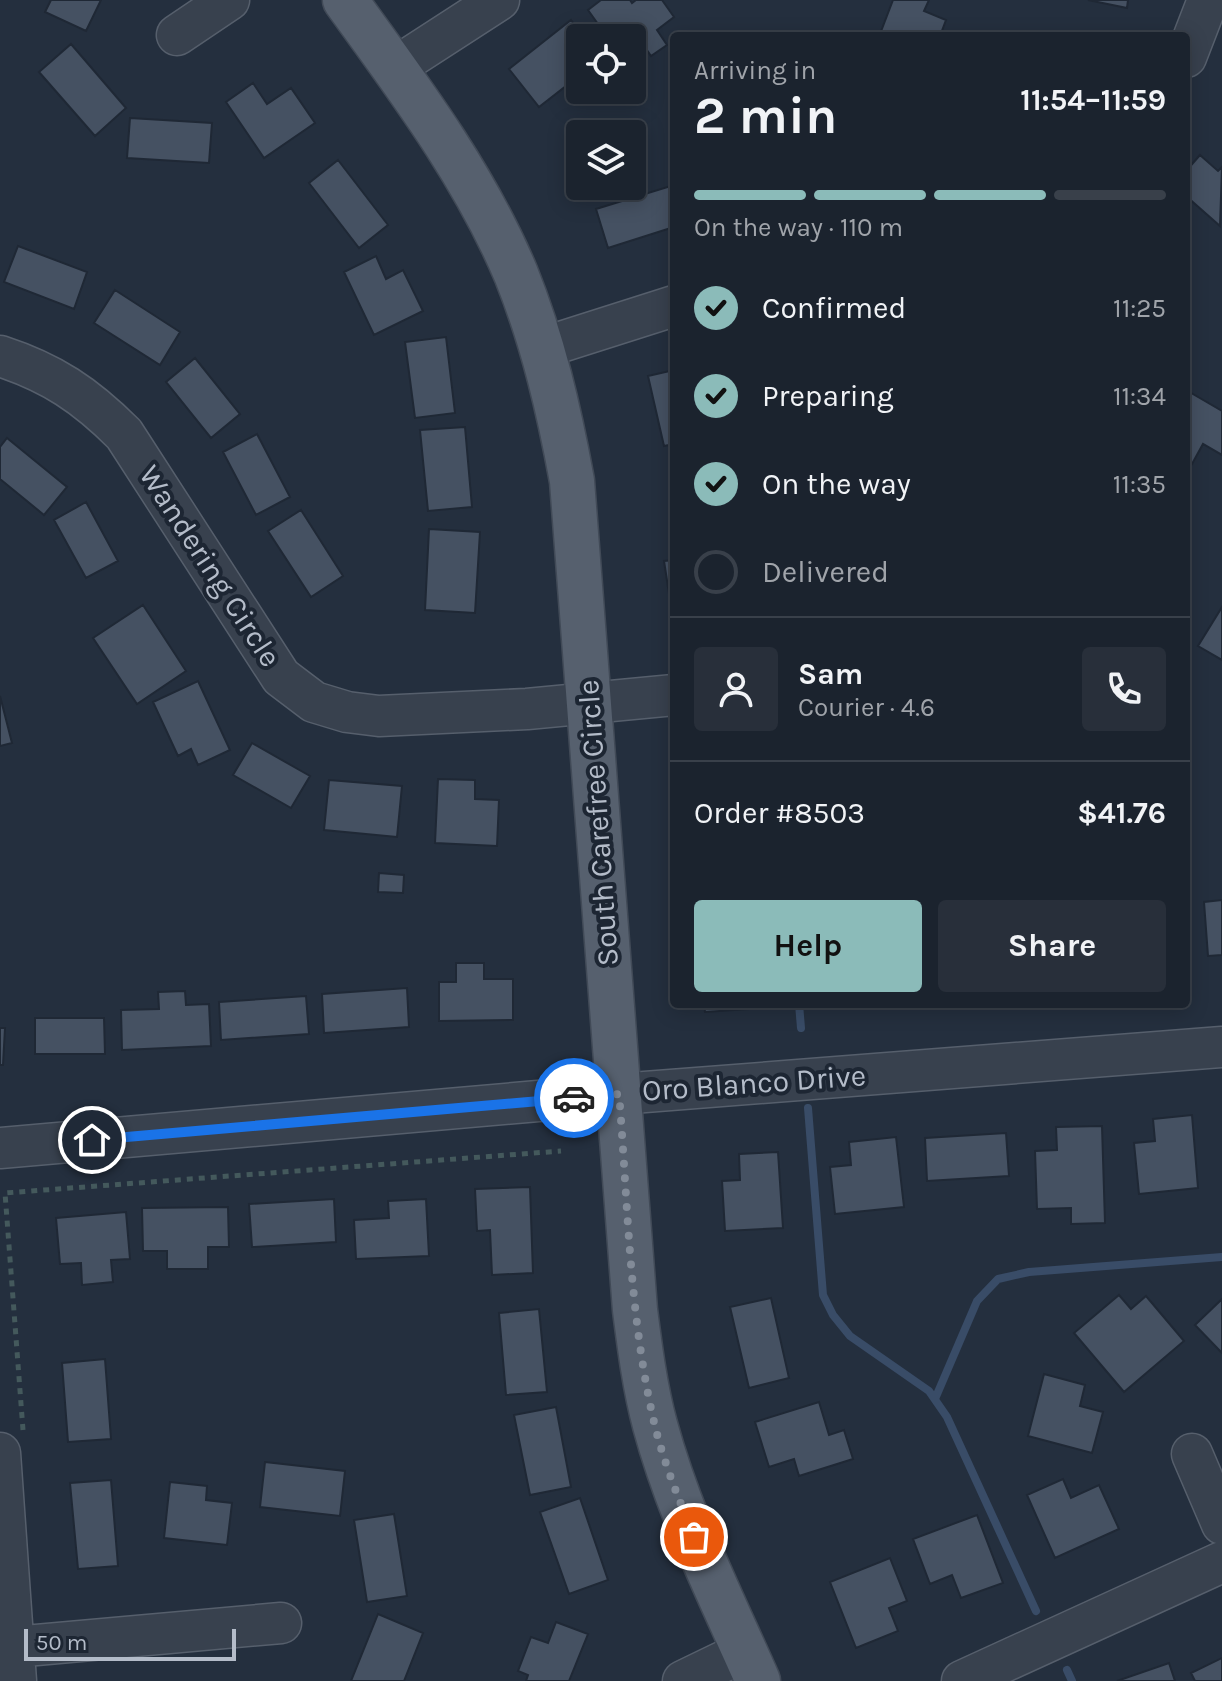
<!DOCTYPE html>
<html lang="en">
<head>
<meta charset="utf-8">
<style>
  :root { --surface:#1b232e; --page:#282f3a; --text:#f1f3f6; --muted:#a0a4aa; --line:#39404a; --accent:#8bbbb9 }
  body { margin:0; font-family:Karla,sans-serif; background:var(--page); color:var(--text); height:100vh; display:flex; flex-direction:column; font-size:30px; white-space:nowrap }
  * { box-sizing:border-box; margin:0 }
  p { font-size:26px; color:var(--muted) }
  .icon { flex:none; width:44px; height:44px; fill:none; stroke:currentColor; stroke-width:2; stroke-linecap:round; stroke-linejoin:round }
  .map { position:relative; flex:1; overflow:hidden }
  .drawer { position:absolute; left:670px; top:32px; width:520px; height:976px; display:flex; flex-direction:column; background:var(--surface); border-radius:8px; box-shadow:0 4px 20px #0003,0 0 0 2px var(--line) }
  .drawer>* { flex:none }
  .tools { position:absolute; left:566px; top:24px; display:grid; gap:16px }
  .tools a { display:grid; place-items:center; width:80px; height:80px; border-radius:8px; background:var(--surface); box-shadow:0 4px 20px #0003,0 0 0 2px var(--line); font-size:40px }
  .scale { position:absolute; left:24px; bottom:20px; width:212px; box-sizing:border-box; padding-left:8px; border:4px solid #b4bcc9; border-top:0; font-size:22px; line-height:28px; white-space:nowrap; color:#b4bcc9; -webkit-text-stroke:6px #1d2633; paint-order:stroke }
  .pin { position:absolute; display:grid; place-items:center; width:68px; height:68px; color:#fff; margin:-34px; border:4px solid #fff; border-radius:50%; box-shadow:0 2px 8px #0007 }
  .courier { position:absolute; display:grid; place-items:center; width:80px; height:80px; margin:-40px; border:6px solid #1a73e8; border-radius:50%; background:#fff; color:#222; box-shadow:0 2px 10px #0007 }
  .overview em { font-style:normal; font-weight:700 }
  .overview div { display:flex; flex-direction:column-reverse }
  .overview { display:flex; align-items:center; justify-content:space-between; height:136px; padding:0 24px }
  h1 { font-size:52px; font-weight:700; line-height:60px }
  .bar { display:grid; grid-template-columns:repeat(4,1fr); gap:12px 8px; align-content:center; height:96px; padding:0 24px }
  .bar i { height:10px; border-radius:6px; background:var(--line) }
  .bar .current { background:var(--accent) }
  .bar p { grid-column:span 4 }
  .line { display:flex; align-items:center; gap:20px; padding:0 24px; border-top:2px solid var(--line) }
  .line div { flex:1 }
  .round { display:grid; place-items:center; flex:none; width:84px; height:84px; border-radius:8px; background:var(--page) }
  ol { padding:0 24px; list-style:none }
  li { display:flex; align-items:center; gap:24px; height:88px }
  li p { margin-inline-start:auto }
  li .icon { padding:8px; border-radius:50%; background:var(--accent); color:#111; stroke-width:4 }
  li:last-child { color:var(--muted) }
  li i { width:44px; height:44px; border:4px solid var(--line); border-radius:50% }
  .button { display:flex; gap:16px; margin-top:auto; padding:16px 24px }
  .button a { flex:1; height:92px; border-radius:8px; background:var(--accent); color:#111; font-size:32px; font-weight:700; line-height:92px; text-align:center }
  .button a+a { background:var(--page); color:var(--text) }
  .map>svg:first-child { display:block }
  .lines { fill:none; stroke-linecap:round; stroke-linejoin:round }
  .stream { stroke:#394c67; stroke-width:8 }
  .building { fill:#455162; stroke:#1f2835; stroke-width:2 }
  .minor-casing { stroke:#565f6c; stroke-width:43 }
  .major-casing { stroke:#414a57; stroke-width:47 }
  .path { stroke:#44595c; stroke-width:5; stroke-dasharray:6 6; stroke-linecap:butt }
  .minor { stroke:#38414e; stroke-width:40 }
  .major { stroke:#56606e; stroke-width:44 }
  .done { stroke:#828b98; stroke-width:8; stroke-dasharray:0 14.4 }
  .route { stroke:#1a73e8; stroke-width:10 }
  .labels { text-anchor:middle; stroke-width:8; stroke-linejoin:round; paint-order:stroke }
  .street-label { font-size:30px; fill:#b4bcc9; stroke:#1d2633 }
</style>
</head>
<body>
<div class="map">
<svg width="1222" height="1681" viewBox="0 0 1222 1681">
  <rect width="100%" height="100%" fill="#242f3e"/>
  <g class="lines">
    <path class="stream" d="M799,1004L801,1028
      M808,1108L823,1295L833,1315L850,1336L929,1391L947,1417L1036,1611
      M935,1399L977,1301L998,1279L1029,1272L1222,1257
      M1067,1670L1072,1681"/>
  </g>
  <path class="building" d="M51,0H101L86,31L45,12Z
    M601,0H630L632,3L636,0H662L674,17L657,30L667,45L651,56L642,43L632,50V38H608L588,10Z
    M893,0H929L924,11L946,20L940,36L880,34Z
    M1088,0H1128L1127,8Z
    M571,20L585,38H580V75L539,107L509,69Z
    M71,44L126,108L95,136L39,72Z
    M253,83L267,104L291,88L315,123L264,158L226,102Z
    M130,118L212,123L209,163L127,158Z
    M1200,155L1218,171L1222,167L1220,226L1186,196V171Z
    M338,160L388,225L359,248L309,183Z
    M674,185V227L608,248L596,209Z
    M18,246L87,272L74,309L4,282Z
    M376,256L386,279L403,270L423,311L374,335L344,272Z
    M115,290L180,332L160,365L94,323Z
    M446,337L455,413L415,418L405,342Z
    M195,358L240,414L211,438L166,382Z
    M674,370V444L664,446L648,376Z
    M1186,390L1222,411V455L1203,444L1192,464L1186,461Z
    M465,427L472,507L428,511L420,430Z
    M257,434L290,497L256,515L223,452Z
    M7,438L67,487L44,515L0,479V447Z
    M86,502L118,561L86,578L54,520Z
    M301,510L343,576L311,597L268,531Z
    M429,529L480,532L475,613L425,610Z
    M674,560V626L664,561Z
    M143,605L186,671L137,704L93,638Z
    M1222,607V660L1198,646Z
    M198,681L230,750L198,765L191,749L178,756L153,702Z
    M0,696L12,743L0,746Z
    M252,743L310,776L291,808L233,775Z
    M438,779L475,780V799L499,800L497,846L435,843Z
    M329,780L402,786L397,837L324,830Z
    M379,873L404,875L403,893L378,892Z
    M1222,900V955L1208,956L1204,902Z
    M456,963H484V979H513V1020L439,1021V982H456Z
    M407,988L409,1027L324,1033L322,994Z
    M185,991L186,1005L209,1004L211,1046L122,1050L121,1010L159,1009L158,992Z
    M306,996L309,1034L221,1040L219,1002Z
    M704,1004H781V1007L705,1012Z
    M35,1018H104L105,1054H35Z
    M0,1028H5L3,1065H0Z
    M1192,1115L1198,1188L1139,1194L1134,1143L1155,1141L1153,1119Z
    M1102,1126L1105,1223L1071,1224V1208L1037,1209L1035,1151L1057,1150L1056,1127Z
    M1006,1133L1009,1176L927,1181L925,1138Z
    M896,1137L904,1207L835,1214L830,1167L851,1165L849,1142Z
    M778,1152L783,1228L725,1231L722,1181L740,1180L739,1154Z
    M530,1187L533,1273L492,1275L490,1230L477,1231L475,1189Z
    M334,1199L336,1242L252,1247L249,1204Z
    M426,1199L429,1256L356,1259L354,1220L389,1218L388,1201Z
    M228,1207L229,1247H208V1269H167V1251H143L142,1208Z
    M126,1212L130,1259L111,1260L113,1282L82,1285L81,1263L60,1264L56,1218Z
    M1119,1295L1131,1309L1146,1296L1184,1341L1124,1392L1074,1333Z
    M771,1298L789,1378L749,1388L730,1307Z
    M1222,1299V1353L1195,1325Z
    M539,1309L547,1392L506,1395L499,1313Z
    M105,1359L111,1439L68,1442L62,1363Z
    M1044,1374L1085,1385L1080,1406L1103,1412L1092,1453L1028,1436Z
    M819,1402L829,1435L844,1430L853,1459L799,1476L794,1459L769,1467L755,1422Z
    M556,1407L571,1487L530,1495L514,1415Z
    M265,1462L345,1471L340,1516L260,1507Z
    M1063,1479L1071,1498L1099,1485L1119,1529L1055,1558L1027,1495Z
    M111,1480L118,1566L78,1569L70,1483Z
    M170,1482L207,1486L206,1500L232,1503L227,1545L164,1538Z
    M580,1498L608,1580L569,1594L540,1512Z
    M394,1514L407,1596L367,1602L354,1520Z
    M977,1515L1003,1583L961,1598L952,1575L930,1584L913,1539Z
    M890,1558L907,1601L889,1608L898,1631L856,1648L830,1582Z
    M378,1614L423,1633L404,1681H351Z
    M556,1622L588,1634L569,1681H526L528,1675L518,1671L531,1637L548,1643Z
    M1222,1658V1681H1195L1191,1673Z
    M1169,1663L1175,1681H1117Z"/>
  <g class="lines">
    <defs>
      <path id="minor" d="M177,35L229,0
        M1186,57L1208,0
        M394,68L499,0
        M542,348L674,306
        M0,356C52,373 85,395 124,434L281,677L314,702L347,712L379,716L527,709L674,695
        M0,1148L619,1094L1222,1047
        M0,1453L16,1681
        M1192,1454L1222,1524
        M14,1647L281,1623
        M683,1681L745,1651
        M962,1681L1222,1562"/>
      <path id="major" d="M345,0C408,87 474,174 516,274C543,341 559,410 572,481L635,1310C640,1349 645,1388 655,1425C679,1514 721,1597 758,1681"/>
    </defs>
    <use href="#minor" class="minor-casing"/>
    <use href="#major" class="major-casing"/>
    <path class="path" d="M23,1430L5,1193L561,1151"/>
    <use href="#minor" class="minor"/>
    <use href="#major" class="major"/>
  </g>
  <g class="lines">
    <path class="done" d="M574,1098L619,1094C628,1203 629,1314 654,1422C663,1461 679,1499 694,1537"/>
    <path class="route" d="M92,1140L574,1098"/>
  </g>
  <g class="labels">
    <g class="street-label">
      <text transform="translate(210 566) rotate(57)" y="10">Wandering Circle</text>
      <text transform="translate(598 823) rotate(-94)" y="10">South Carefree Circle</text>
      <text transform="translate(754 1083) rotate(-4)" y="10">Oro Blanco Drive</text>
    </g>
  </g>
</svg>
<div class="tools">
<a><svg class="icon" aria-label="locate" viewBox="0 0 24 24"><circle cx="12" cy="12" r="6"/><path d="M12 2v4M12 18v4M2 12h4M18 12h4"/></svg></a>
<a><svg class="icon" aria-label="layers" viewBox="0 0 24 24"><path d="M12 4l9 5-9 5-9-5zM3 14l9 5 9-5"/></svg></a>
</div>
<div class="scale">50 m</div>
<div class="pin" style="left:694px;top:1537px;background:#ea580c"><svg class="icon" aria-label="bag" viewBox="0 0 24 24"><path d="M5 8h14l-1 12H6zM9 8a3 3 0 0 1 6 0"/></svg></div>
<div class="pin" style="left:92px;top:1140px;background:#1f2937"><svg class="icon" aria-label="home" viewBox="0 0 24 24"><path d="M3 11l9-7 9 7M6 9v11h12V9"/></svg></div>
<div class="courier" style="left:574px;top:1098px"><svg class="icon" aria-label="car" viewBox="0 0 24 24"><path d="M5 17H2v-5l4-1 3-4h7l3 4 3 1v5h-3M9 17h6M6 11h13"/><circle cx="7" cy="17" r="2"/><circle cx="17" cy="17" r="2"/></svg></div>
<section class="drawer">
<div class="overview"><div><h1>2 min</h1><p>Arriving in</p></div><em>11:54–11:59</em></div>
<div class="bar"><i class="current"></i><i class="current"></i><i class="current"></i><i></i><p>On the way · 110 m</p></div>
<ol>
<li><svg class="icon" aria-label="check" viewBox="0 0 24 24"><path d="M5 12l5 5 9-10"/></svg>Confirmed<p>11:25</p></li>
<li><svg class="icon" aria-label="check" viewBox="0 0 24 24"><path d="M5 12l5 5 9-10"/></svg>Preparing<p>11:34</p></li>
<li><svg class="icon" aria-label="check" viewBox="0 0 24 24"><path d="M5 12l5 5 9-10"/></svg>On the way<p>11:35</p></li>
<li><i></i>Delivered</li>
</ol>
<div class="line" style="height:144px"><a class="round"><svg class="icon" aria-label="person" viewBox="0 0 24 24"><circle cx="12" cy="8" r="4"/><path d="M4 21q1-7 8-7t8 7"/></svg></a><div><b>Sam</b><p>Courier · 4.6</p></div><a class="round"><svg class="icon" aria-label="phone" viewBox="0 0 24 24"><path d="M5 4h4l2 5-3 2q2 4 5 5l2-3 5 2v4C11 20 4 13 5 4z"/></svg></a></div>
<div class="line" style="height:104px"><div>Order #8503</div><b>$41.76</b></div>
<div class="button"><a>Help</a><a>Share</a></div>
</section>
</div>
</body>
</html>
